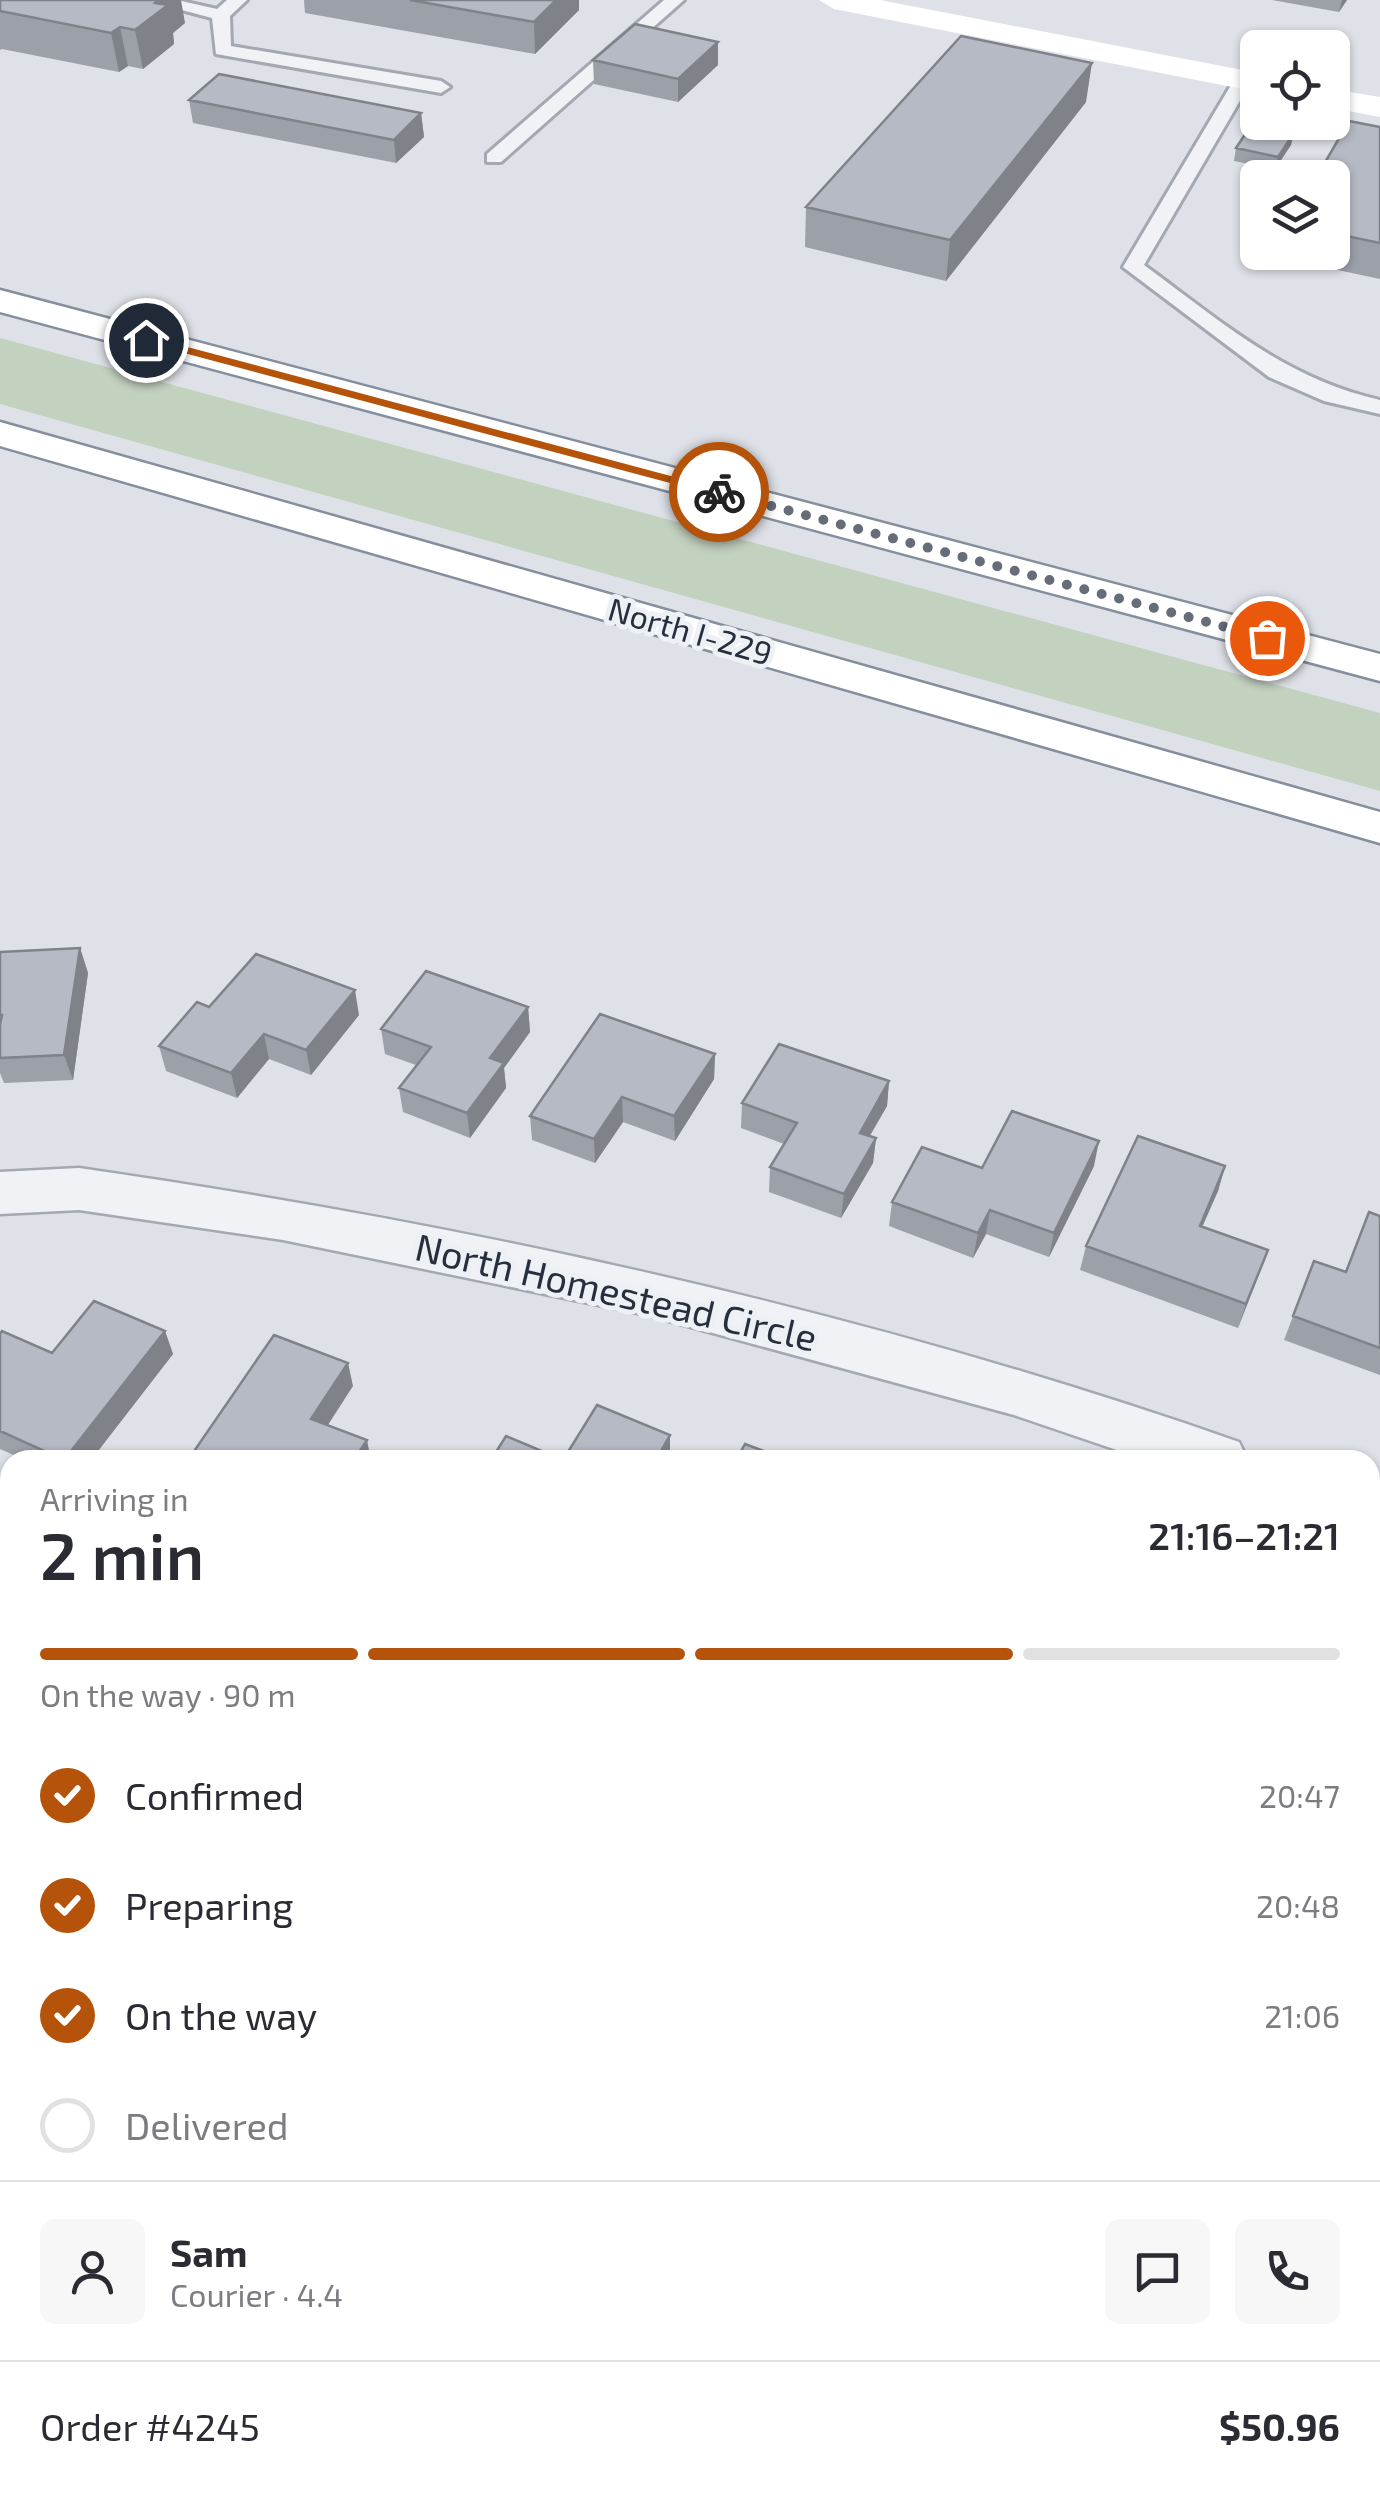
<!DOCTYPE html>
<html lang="en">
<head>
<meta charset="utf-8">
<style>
  :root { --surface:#fff; --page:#f7f7f7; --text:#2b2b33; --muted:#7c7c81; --line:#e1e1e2; --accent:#b45309 }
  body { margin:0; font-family:"Exo 2",sans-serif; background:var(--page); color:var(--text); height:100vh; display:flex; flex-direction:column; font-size:38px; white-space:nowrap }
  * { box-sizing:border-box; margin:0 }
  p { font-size:32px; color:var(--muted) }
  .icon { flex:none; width:55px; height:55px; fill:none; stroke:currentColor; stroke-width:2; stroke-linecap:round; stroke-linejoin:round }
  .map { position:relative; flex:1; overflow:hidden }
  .details { position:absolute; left:0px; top:1450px; width:1380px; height:1060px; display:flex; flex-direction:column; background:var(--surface); border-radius:30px 30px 0 0; box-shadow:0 2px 8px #0004 }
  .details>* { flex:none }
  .controls { position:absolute; left:1240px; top:30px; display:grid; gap:20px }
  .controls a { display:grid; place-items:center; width:110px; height:110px; border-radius:15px; background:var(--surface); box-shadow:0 2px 8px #0004; font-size:50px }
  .pin { position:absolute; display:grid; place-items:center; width:85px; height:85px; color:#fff; margin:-42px; border:5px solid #fff; border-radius:50%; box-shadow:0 2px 10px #0007 }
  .courier { position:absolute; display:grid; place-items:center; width:100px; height:100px; margin:-50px; border:8px solid #b45309; border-radius:50%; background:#fff; color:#222; box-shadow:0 2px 12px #0007 }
  .head em { font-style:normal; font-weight:600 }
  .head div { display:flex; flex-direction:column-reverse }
  .head { display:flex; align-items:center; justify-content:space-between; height:170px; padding:0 40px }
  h1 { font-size:65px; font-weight:600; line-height:75px }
  .bar { display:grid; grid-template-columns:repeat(4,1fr); gap:15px 10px; align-content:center; height:120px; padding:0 40px }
  .bar i { height:12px; border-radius:8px; background:var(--line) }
  .bar .active { background:var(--accent) }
  .bar p { grid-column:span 4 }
  .line { display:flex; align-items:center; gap:25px; padding:0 40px; border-top:2px solid var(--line) }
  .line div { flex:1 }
  .round { display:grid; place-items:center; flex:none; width:105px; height:105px; border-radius:15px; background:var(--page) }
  ol { padding:0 40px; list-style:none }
  li { display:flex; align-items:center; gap:30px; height:110px }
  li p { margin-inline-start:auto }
  li .icon { padding:10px; border-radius:50%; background:var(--accent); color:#fff; stroke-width:4 }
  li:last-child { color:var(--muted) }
  li i { width:55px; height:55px; border:5px solid var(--line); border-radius:50% }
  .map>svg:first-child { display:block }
  .green { fill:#c3d1bf }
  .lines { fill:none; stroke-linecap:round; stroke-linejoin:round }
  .stream { fill:#99aec7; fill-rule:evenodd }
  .lane-casing { stroke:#a3a8b1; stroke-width:6 }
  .street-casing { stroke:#a3a8b1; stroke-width:5 }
  .highway-casing { stroke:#858e9d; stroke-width:5 }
  .lane { fill:#f0f2f6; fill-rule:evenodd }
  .street { fill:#f0f2f6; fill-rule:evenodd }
  .secondary { fill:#fff; fill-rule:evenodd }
  .highway { fill:#fff; fill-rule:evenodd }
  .wall { fill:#9ca0a9 }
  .shaded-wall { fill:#7f8289 }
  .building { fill:#b5bac4; stroke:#7f8289; stroke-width:2.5 }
  .route { fill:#b45309 }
  .done { stroke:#676d78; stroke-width:10; stroke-dasharray:0 18 }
  .labels { text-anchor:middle; stroke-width:10; stroke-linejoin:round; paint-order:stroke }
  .far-street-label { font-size:32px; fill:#272f3d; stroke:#edf0f5 }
  .street-label { font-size:38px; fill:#272f3d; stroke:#edf0f5 }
</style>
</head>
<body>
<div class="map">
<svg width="1380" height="2510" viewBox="0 0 1380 2510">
  <rect width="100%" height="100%" fill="#dee1e7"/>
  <path class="green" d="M0,338L1380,713V791L0,404Z"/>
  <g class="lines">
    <path class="stream" d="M0,1777L10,1781V1803L0,1799Z
      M1370,2218L1380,2222V2250L1370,2246Z"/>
    <defs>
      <path id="lane" d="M144,0H177L217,9L227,0H247L230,16L231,46L441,81L450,87L441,93L216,54L212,18Z
        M664,0H684L501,162H487V154Z
        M1243,74L1252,80L1144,265C1222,322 1284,378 1380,400V414L1324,401L1269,377L1123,267L1234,80Z"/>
      <path id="street" d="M79,1168C473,1225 863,1310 1239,1442L1248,1460H1146L1014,1415L647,1315L283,1240L79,1210L0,1214V1172Z
        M1370,1486L1380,1490V1542L1370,1538Z"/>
      <path id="highway" d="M0,290L1380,654V681L0,312Z
        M0,422L1380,812V843L0,446Z"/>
    </defs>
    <use href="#lane" class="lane-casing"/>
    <use href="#street" class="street-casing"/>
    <use href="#highway" class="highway-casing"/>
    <use href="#lane" class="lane"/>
    <use href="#street" class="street"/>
    <path class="secondary" d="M819,0H880L1258,73V92L834,9Z
      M1332,89L1380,97V117L1332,108Z"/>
    <use href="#highway" class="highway"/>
  </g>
  <path class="wall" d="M0,0L185,23L173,33L174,44L143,69L128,66L119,72L2,49L0,50Z
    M304,0H579V10L535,54L305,13Z
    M1272,0H1347L1339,12Z
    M718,42V65L678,102L594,84L593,60Z
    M189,100L421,113L424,137L396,163L193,123Z
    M1086,102L946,281L805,247L806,207Z
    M1380,127V279L1281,258L1282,252H1332V178Z
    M1291,145L1275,169L1234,161L1236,148Z
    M80,948L88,973L73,1080L4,1083L0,1073V952Z
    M209,1007L359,1015L311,1075L269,1059L237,1098L166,1071L159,1046Z
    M528,1007L530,1032L504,1068L506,1088L470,1138L403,1112L399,1088L416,1065L385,1054L381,1029Z
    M715,1054L714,1079L675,1141L623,1122L595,1163L532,1140L530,1116Z
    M889,1081L887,1106L870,1136L876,1138L873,1163L841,1218L769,1192L770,1167L784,1144L741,1128L742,1103Z
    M1094,1166L1049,1257L986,1234L973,1258L889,1226L892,1202L982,1168Z
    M1225,1166L1218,1191L1202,1227L1268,1250L1238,1328L1080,1270L1086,1246Z
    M1380,1216V1375L1284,1340L1314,1261L1346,1272Z
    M165,1331L173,1354L91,1460H25L0,1449V1334L52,1353Z
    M1370,1648L1380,1652V1858L1370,1854Z"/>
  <path class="shaded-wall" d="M158,0H181L185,23L173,33L174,44L143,69L135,30Z
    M556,0H579V10L535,54L534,22Z
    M1342,0H1347L1339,12Z
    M120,27L128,66L119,72L111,33Z
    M718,42V65L678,102V79Z
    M1092,63L1086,102L946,281L950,240Z
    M421,113L424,137L396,163L394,140Z
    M1294,133L1291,145L1275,169L1278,157Z
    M80,948L88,973L73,1080L64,1055Z
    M355,990L359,1015L311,1075L306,1050Z
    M528,1007L530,1032L504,1068L506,1088L470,1138L467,1113L490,1058Z
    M264,1034L269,1059L237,1098L231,1073Z
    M715,1054L714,1079L675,1141L674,1116Z
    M889,1081L887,1106L857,1157L860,1133Z
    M622,1097L623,1122L595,1163L594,1139Z
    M876,1138L873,1163L841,1218L844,1194Z
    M1099,1141L1094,1166L1049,1257L1054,1233Z
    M1225,1166L1218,1191L1192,1250L1200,1226Z
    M990,1210L986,1234L973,1258L978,1233Z
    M1268,1250L1259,1274L1238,1328L1246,1304Z
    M165,1331L173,1354L91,1460H64Z
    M348,1363L353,1386L317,1442L311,1419Z
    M670,1435V1458L669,1460H656Z
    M367,1440L371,1460H354Z"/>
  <path class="building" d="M0,0H158L155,3L168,5L135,30L120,27L111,33L0,11Z
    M410,0H556L534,22Z
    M635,24L718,42L678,79L593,60Z
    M961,36L1092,63L950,240L806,207Z
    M219,74L421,113L394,140L189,100Z
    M1349,121L1380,127V243L1332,233V178H1316Z
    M1252,124L1294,133L1278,157L1236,148Z
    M80,948L64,1055L0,1058V1025L2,1015H0V952Z
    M256,954L355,990L306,1050L264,1034L231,1073L159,1046L197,1002L209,1007Z
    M426,971L528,1007L490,1058L504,1063L467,1113L399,1088L431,1047L381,1029Z
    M600,1014L715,1054L674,1116L622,1097L594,1139L530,1116Z
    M779,1044L889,1081L860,1133L876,1138L844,1194L770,1167L797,1123L742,1103Z
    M1012,1111L1099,1141L1054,1233L990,1210L978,1233L892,1202L922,1147L982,1168Z
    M1138,1136L1225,1166L1200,1226L1268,1250L1246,1304L1086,1246Z
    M1369,1212L1380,1216V1348L1293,1316L1314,1261L1346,1272Z
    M94,1301L165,1331L64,1460L0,1431V1334L2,1331L52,1353Z
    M274,1335L348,1363L311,1419L367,1440L354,1460H188Z
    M597,1405L670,1435L656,1460H491L506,1436L563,1460Z
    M745,1444L788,1460H736Z
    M1370,1648L1380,1652V1834L1370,1830Z
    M0,2482L10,2488V2500H32L50,2510H0Z
    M364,2500H430L447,2510H359Z"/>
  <path class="route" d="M146,336L723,490L725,492L715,495L143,342Z"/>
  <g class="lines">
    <path class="done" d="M719,492L1267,638"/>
  </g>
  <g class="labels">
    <g class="far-street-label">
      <text transform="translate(690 632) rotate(16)" y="11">North I-229</text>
    </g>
    <g class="street-label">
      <text transform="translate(616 1293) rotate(13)" y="13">North Homestead Circle</text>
    </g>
  </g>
</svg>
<div class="controls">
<a><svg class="icon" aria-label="locate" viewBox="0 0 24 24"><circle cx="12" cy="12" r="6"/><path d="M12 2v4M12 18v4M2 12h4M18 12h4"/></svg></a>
<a><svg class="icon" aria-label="layers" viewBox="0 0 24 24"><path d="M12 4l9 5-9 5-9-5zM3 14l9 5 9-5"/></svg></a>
</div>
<div class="pin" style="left:1267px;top:638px;background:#ea580c"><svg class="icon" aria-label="bag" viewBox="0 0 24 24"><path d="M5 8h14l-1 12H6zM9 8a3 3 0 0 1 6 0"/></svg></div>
<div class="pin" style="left:146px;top:340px;background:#1f2937"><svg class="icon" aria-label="home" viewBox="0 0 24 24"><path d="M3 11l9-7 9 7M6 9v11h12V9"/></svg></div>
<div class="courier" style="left:719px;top:492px"><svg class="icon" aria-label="bike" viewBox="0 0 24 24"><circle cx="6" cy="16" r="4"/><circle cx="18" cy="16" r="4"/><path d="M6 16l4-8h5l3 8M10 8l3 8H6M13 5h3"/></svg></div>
<section class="details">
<div class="head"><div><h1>2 min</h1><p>Arriving in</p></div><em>21:16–21:21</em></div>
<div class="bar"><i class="active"></i><i class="active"></i><i class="active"></i><i></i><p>On the way · 90 m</p></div>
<ol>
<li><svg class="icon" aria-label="check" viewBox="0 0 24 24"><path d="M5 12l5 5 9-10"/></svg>Confirmed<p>20:47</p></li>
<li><svg class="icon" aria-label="check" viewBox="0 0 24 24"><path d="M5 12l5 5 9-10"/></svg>Preparing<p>20:48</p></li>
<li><svg class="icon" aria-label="check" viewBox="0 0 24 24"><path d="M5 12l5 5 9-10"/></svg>On the way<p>21:06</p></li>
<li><i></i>Delivered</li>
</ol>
<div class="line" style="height:180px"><a class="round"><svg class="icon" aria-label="person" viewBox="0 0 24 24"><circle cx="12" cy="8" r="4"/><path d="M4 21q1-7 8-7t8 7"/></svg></a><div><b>Sam</b><p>Courier · 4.4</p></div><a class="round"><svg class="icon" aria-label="chat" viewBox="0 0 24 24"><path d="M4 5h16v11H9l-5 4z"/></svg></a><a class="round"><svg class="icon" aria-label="phone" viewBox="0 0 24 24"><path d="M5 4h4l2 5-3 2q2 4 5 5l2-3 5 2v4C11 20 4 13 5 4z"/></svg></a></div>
<div class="line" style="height:130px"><div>Order #4245</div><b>$50.96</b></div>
</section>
</div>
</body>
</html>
